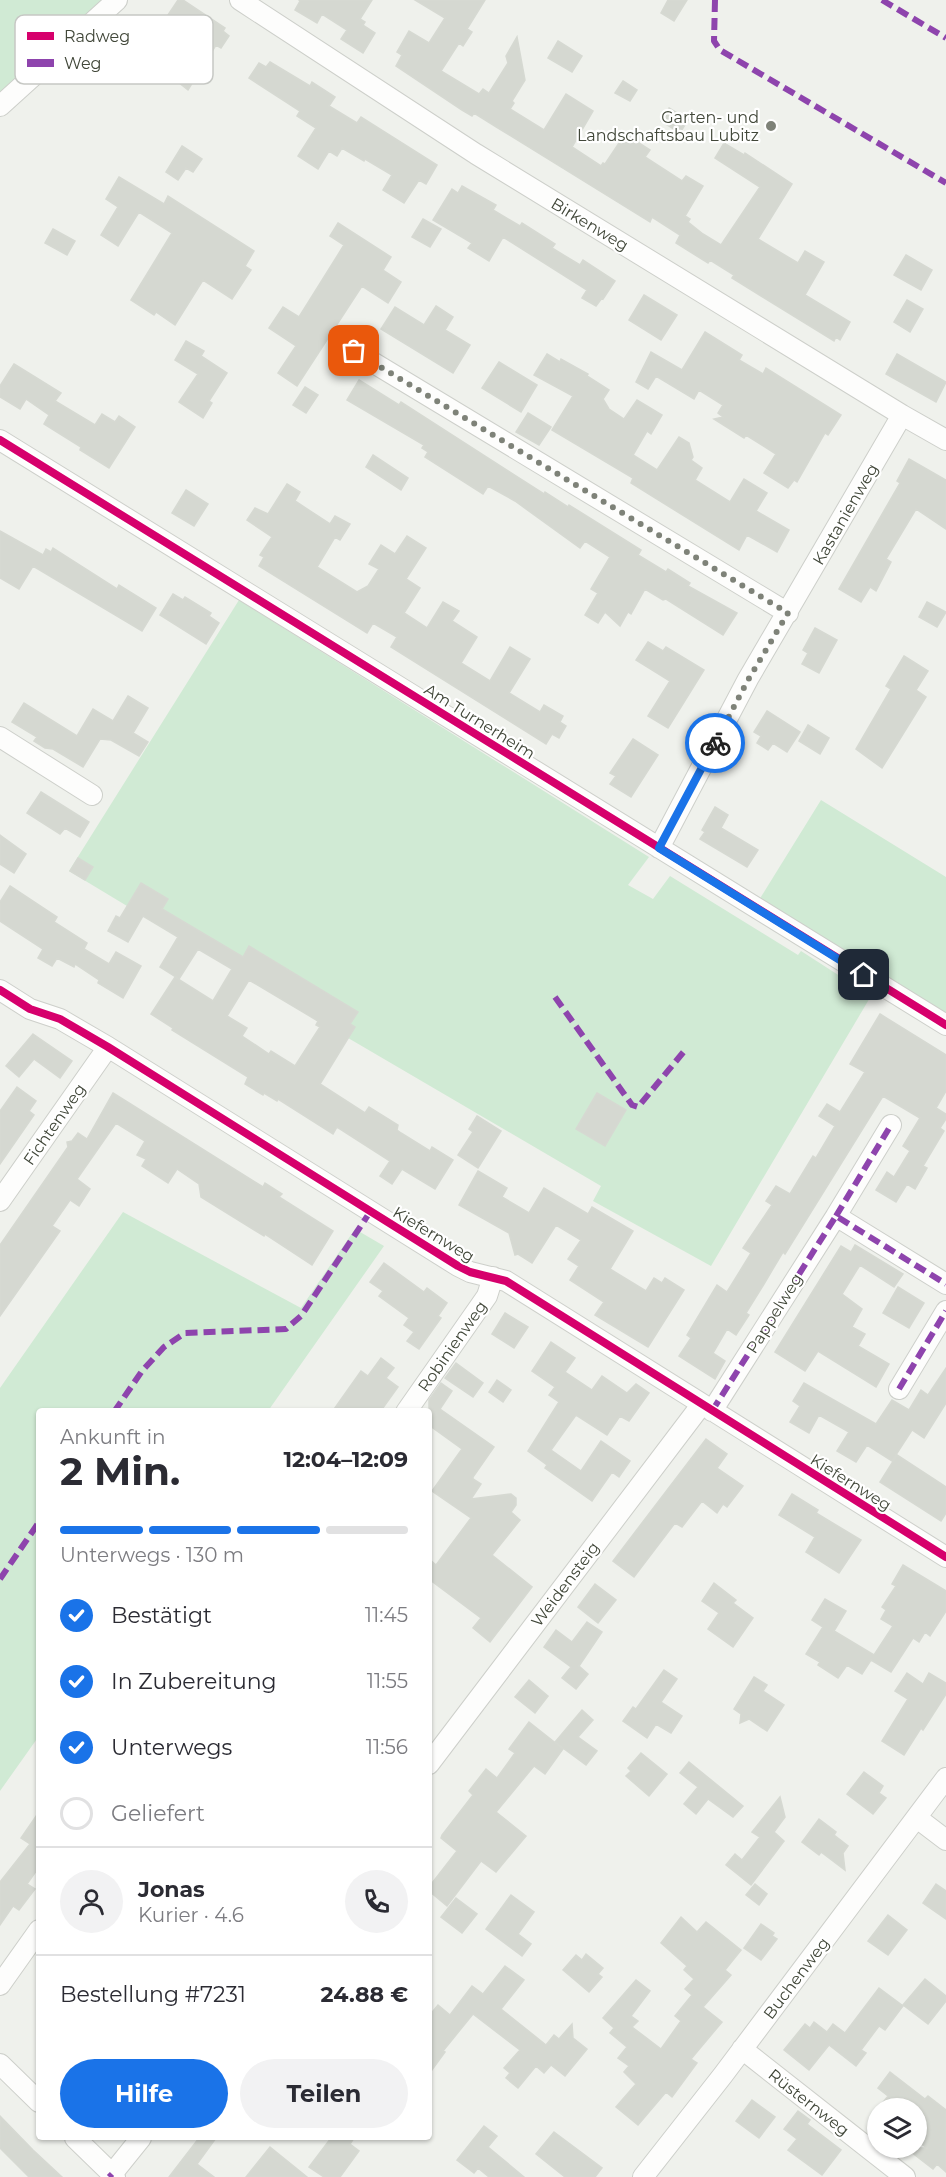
<!DOCTYPE html>
<html lang="de">
<head>
<meta charset="utf-8">
<style>
  :root { --surface:#fff; --page:#f2f2f3; --text:#2b2b33; --muted:#7c7c81; --line:#e1e1e2; --accent:#1a73e8 }
  body { margin:0; font-family:Montserrat,sans-serif; background:var(--page); color:var(--text); height:100vh; display:flex; flex-direction:column; font-size:22px; white-space:nowrap }
  * { box-sizing:border-box; margin:0 }
  p { font-size:20px; color:var(--muted) }
  .icon { flex:none; width:33px; height:33px; fill:none; stroke:currentColor; stroke-width:2; stroke-linecap:round; stroke-linejoin:round }
  .map { position:relative; flex:1; overflow:hidden }
  .sheet { position:absolute; left:36px; top:1408px; width:396px; height:732px; display:flex; flex-direction:column; background:var(--surface); border-radius:6px; box-shadow:0 2px 4px #0004 }
  .sheet>* { flex:none }
  .tools { position:absolute; left:867px; top:2098px; display:grid; gap:12px }
  .tools a { display:grid; place-items:center; width:60px; height:60px; border-radius:50%; background:var(--surface); box-shadow:0 2px 4px #0004; font-size:30px }
  .pin { position:absolute; display:grid; place-items:center; width:51px; height:51px; color:#fff; margin:-26px; border-radius:12px; box-shadow:0 3px 9px #0006 }
  .courier { position:absolute; display:grid; place-items:center; width:60px; height:60px; margin:-30px; border:4px solid #1a73e8; border-radius:50%; background:#fff; color:#222; box-shadow:0 2px 8px #0007 }
  .overview em { font-style:normal; font-weight:700 }
  .overview div { display:flex; flex-direction:column-reverse }
  .overview { display:flex; align-items:center; justify-content:space-between; height:102px; padding:0 24px }
  h1 { font-size:39px; font-weight:700; line-height:45px }
  .bar { display:grid; grid-template-columns:repeat(4,1fr); gap:9px 6px; align-content:center; height:72px; padding:0 24px }
  .bar i { height:8px; border-radius:4px; background:var(--line) }
  .bar .on { background:var(--accent) }
  .bar p { grid-column:span 4 }
  .line { display:flex; align-items:center; gap:15px; padding:0 24px; border-top:2px solid var(--line) }
  .line div { flex:1 }
  .round { display:grid; place-items:center; flex:none; width:63px; height:63px; border-radius:32px; background:var(--page) }
  ol { padding:0 24px; list-style:none }
  li { display:flex; align-items:center; gap:18px; height:66px }
  li p { margin-inline-start:auto }
  li .icon { padding:6px; border-radius:50%; background:var(--accent); color:#fff; stroke-width:4 }
  li:last-child { color:var(--muted) }
  li i { width:33px; height:33px; border:3px solid var(--line); border-radius:50% }
  .cta { display:flex; gap:12px; margin-top:auto; padding:12px 24px }
  .cta a { flex:1; height:69px; border-radius:36px; background:var(--accent); color:#fff; font-size:24px; font-weight:700; line-height:69px; text-align:center }
  .cta a+a { background:var(--page); color:var(--text) }
  .map>svg:first-child { display:block }
  .green { fill:#d0ead4 }
  .building { fill:#d5d8d1; stroke:#d6d9d2; stroke-width:1.5; fill-rule:evenodd }
  .lines { fill:none; stroke-linecap:round; stroke-linejoin:round }
  .street-casing { stroke:#cdcfca; stroke-width:22 }
  .street { stroke:#fdfdfc; stroke-width:20 }
  .quiet { stroke:#8e44ad; stroke-width:6; stroke-dasharray:12 6; stroke-linecap:butt }
  .cycleway-casing { stroke:#fff; stroke-width:11 }
  .cycleway { stroke:#d6006c; stroke-width:8 }
  .done { stroke:#7e8278; stroke-width:6; stroke-dasharray:0 10.8 }
  .route { stroke:#1a73e8; stroke-width:8 }
  .poi-dot { fill:#7e8278; stroke:#fff; stroke-width:2 }
  .labels { text-anchor:middle; stroke-width:4.5; stroke-linejoin:round; paint-order:stroke }
  .poi-label { font-size:16px; fill:#414739; stroke:#fff; text-anchor:end }
  .street-label { font-size:16px; fill:#414739; stroke:#fff }
  .key { fill:#fff; stroke:#c6c8c4; stroke-width:1.5 }
  .key-label { font-size:16px; fill:#414739 }
</style>
</head>
<body>
<div class="map">
<svg width="946" height="2177" viewBox="0 0 946 2177">
  <rect width="100%" height="100%" fill="#eff1ec"/>
  <path class="green" d="M0,0H112L0,101Z
    M239,600L649,857L628,885L653,899L670,876L798,955L801,951L871,996L711,1266L593,1201L601,1186L331,1028L328,1032L316,1025L318,1021L69,871Z
    M821,800L946,877V1014L759,900Z
    M123,1212L301,1308L355,1229L384,1246L268,1411L39,1412V1736L0,1791V1388Z"/>
  <path class="building" d="M178,0H183L225,28L223,31L229,36L221,48L216,45L188,90L168,74L177,59L144,41L158,24L160,27Z
    M299,0H372L360,19L365,22L363,25L375,33L363,53L341,39L347,30L322,14L317,23L295,10L300,1Z
    M415,0H485L467,29L472,32L463,46L459,43L441,71L479,94L483,89L489,93L508,63L506,56L517,37L525,80L512,101L514,103L510,109L544,130L566,94L593,111L572,147L601,166L603,163L605,164L625,134L650,150L645,157L682,181L686,176L703,186L685,216L690,219L688,222L703,234L721,245L760,187L715,158L724,143L744,155L745,153L792,184L758,239L798,263L805,251L824,262L805,295L850,322L840,340L836,337L834,341L732,278L734,275L710,260L708,263L676,243L680,235L652,217L650,222L498,128L474,113L472,116L462,110L396,66L402,55L397,52L409,31L429,43L445,18Z
    M668,0H687L674,21L661,13Z
    M558,41L582,56L572,72L548,58Z
    M270,62L310,86L312,82L335,97L329,106L357,123L361,117L437,165L426,184L419,180L404,203L383,190L392,175L365,159L364,161L342,148L337,156L329,151L318,169L298,156L316,128L297,116L300,111L249,78L259,63L266,67Z
    M623,81L637,90L630,101L615,93Z
    M669,108L688,120L680,133L661,121Z
    M182,146L202,159L193,172L186,168L178,180L166,172Z
    M119,177L164,204L168,196L254,251L245,266L251,270L232,299L203,280L175,325L156,312L154,315L131,300L172,233L139,212L118,246L101,235L118,207L106,199Z
    M462,186L496,205L493,210L520,226L522,223L555,244L552,248L580,265L583,260L615,281L603,299L602,298L596,306L582,298L587,290L503,237L489,261L468,248L472,243L433,220L452,189L458,193Z
    M423,219L441,229L430,247L412,237Z
    M338,223L391,257L383,270L401,282L388,303L362,286L297,386L278,373L296,346L269,328L283,307L299,317L344,245L330,236Z
    M53,229L75,241L67,255L45,243Z
    M906,255L932,270L921,290L894,275Z
    M644,295L677,315L661,340L629,320Z
    M907,300L923,309L910,332L894,322Z
    M436,306L453,317L445,330L470,345L453,373L381,329L395,307L424,325Z
    M705,332L742,355L739,360L763,374L766,368L841,415L828,435L825,433L797,482L794,480L788,488L764,473L776,454L746,435L744,438L714,419L723,417L718,413L723,405L699,390L694,399L656,376L648,389L636,382L651,352L682,370Z
    M186,341L204,351L201,356L227,373L209,401L212,403L203,418L179,402L198,374L175,360Z
    M547,354L560,362L561,359L588,374L587,376L609,390L603,399L609,409L624,419L637,400L662,415L651,434L647,431L633,455L657,470L679,437L689,443L693,457L691,460L702,468L695,480L730,502L744,479L767,493L756,511L789,530L777,552L747,535L739,550L631,483L633,478L552,430L573,396L534,375Z
    M897,354L946,382L936,402L886,374Z
    M499,362L537,385L521,412L482,388Z
    M14,364L61,393L55,401L95,425L102,414L115,422L119,416L135,427L109,468L80,450L81,447L44,424L49,415L26,399L20,409L0,397V386Z
    M359,380L399,405L401,402L544,494L545,492L568,507L569,505L641,550L638,555L666,572L668,569L690,583L688,586L737,613L723,635L666,599L663,600L645,589L631,614L628,612L620,626L605,612L598,623L585,615L598,593L591,589L610,557L585,541L580,548L515,501L488,486L483,494L425,457L428,452L422,448L424,445L347,400Z
    M305,387L318,395L306,413L293,405Z
    M528,413L551,427L539,445L516,432Z
    M373,455L408,478L401,490L366,467Z
    M909,459L946,480V529L916,509L886,559L891,562L876,591L870,587L861,602L839,589L900,483L897,481Z
    M287,484L300,492L295,501L330,524L335,516L350,524L340,540L335,537L317,567L357,592L368,586L379,569L369,564L381,545L395,554L407,536L426,548L406,579L420,588L404,613L427,628L443,602L459,611L452,621L477,637L461,663L490,681L510,647L530,659L509,693L540,712L544,705L563,716L560,722L566,726L559,738L552,734L546,744L391,647L397,637L373,623L367,633L259,566L264,557L260,555L272,537L247,520L255,508L268,514Z
    M186,490L208,504L194,526L172,513Z
    M0,531L43,555L46,549L51,552L53,548L117,589L119,585L156,608L142,631L33,566L19,589L0,578Z
    M173,594L183,600L185,597L211,613L209,616L219,623L206,644L160,615Z
    M927,602L946,612L937,627L919,617Z
    M815,628L837,640L819,673L802,664L808,653L803,650Z
    M648,642L663,651L666,647L704,670L668,728L648,716L670,681L636,660Z
    M904,656L928,671L916,690L926,697L882,768L856,749L891,689L886,686Z
    M128,696L148,708L133,733L148,742L139,756L111,740L100,739L83,767L53,749L45,748L34,741L37,737L12,722L24,703L77,736L93,709L113,721Z
    M767,711L800,732L787,752L773,743L768,750L757,743L761,736L754,732Z
    M808,725L829,738L820,754L799,741Z
    M633,739L658,755L631,797L610,784L616,776L610,773Z
    M41,792L89,822L80,837L65,828L60,834L27,813Z
    M715,807L728,815L721,828L758,850L747,867L700,839L705,832L702,830Z
    M0,835L26,854L14,873L0,864Z
    M78,858L93,867L85,880L70,871Z
    M141,883L168,899L162,909L243,957L249,946L358,1012L350,1024L355,1027L320,1084L365,1113L369,1107L398,1125L397,1130L401,1133L430,1151L432,1147L453,1160L435,1189L402,1169L392,1184L380,1176L390,1161L337,1127L333,1134L278,1099L277,1101L264,1093L263,1095L245,1084L248,1077L172,1030L173,1028L151,1014L175,977L213,1001L232,969L198,949L179,979L160,967L178,937L143,916L128,942L108,931L116,916L120,918ZM249,980L318,1021L316,1025L320,1027L295,1066L271,1051L269,1054L242,1036L247,1028L227,1016Z
    M10,886L57,917L54,922L87,943L84,949L109,964L116,952L141,966L123,998L98,983L99,980L75,964L74,967L57,958L52,966L38,958L43,949L0,921V902Z
    M880,1014L946,1055V1091L936,1108L946,1114V1119L940,1128L944,1131L923,1166L927,1168L915,1189L907,1184L896,1202L876,1190L887,1172L894,1177L910,1151L903,1146L920,1118L883,1096L785,1254L783,1252L764,1284L746,1313L749,1315L736,1335L727,1329L713,1353L725,1361L715,1379L679,1356L691,1338L687,1335L717,1285L727,1292L751,1253L743,1248L772,1205L766,1201L776,1186L790,1194L813,1156L816,1158L835,1126L819,1116L827,1104L840,1112L865,1072L850,1064Z
    M33,1034L72,1061L60,1078L34,1059L19,1077L6,1066Z
    M17,1087L36,1101L29,1111L34,1115L0,1164V1111Z
    M113,1093L263,1187L265,1183L282,1194L279,1197L333,1231L312,1265L265,1234L264,1236L201,1197L199,1184L177,1169L168,1183L142,1166L146,1159L137,1155L145,1141L116,1123L77,1179L90,1189L79,1206L70,1200L52,1226L60,1231L0,1316V1245L68,1147L67,1142L72,1141L78,1133L87,1139Z
    M597,1093L626,1110L605,1146L576,1129Z
    M477,1116L501,1131L478,1168L458,1155L473,1132L469,1129Z
    M478,1171L507,1188L502,1197L529,1213L544,1188L588,1214L592,1207L633,1231L610,1269L646,1291L654,1278L662,1283L665,1278L684,1290L648,1347L595,1315L604,1302L570,1280L579,1266L568,1259L581,1240L556,1225L532,1263L518,1254L515,1255L509,1233L459,1205Z
    M855,1245L903,1274L894,1287L860,1265L842,1294L862,1309L852,1327L865,1334L858,1346L889,1364L876,1387L818,1351L805,1371L775,1352L841,1246L851,1252Z
    M384,1263L424,1292L427,1288L447,1303L438,1316L441,1318L419,1349L407,1341L414,1332L404,1325L409,1318L379,1296L383,1291L370,1282Z
    M898,1287L924,1303L909,1328L883,1313Z
    M505,1313L528,1327L514,1348L492,1334Z
    M551,1342L575,1358L565,1372L592,1390L602,1376L627,1393L636,1384L649,1393L629,1421L620,1416L607,1435L576,1415L551,1450L581,1471L601,1441L630,1461L619,1477L612,1472L592,1501L545,1468L547,1465L528,1451L559,1402L549,1395L555,1387L532,1371Z
    M381,1358L394,1368L386,1378L398,1387L380,1412H332L361,1371L368,1376Z
    M456,1363L483,1383L473,1397L445,1378Z
    M946,1368V1403L924,1438L912,1430L892,1461L867,1445L856,1462L837,1451L849,1432L819,1415L809,1433L790,1422L800,1406L793,1401L804,1383L876,1424L892,1400L909,1410L921,1390L928,1395Z
    M497,1380L511,1390L503,1402L489,1392Z
    M441,1383L452,1391L440,1409L494,1447L473,1477V1479L481,1484L471,1499L511,1494L516,1498V1505L511,1512L520,1520L492,1555L532,1587L490,1642L473,1628L481,1618L429,1579V1559L436,1565L471,1518L432,1491L462,1449L429,1425V1400Z
    M706,1439L727,1454L717,1468L743,1486L727,1507L723,1504L717,1513L702,1501L682,1527L675,1523L634,1577L613,1561Z
    M897,1455L946,1487V1513L941,1521L880,1482Z
    M792,1494L818,1510L816,1513L861,1540L839,1573L806,1552L815,1537L779,1515Z
    M903,1565L946,1591V1611L930,1636L925,1632L919,1642L913,1638L891,1672L871,1660L862,1674L847,1665L838,1678L818,1665L820,1662L806,1654L823,1627L812,1620L825,1599L846,1611L834,1631L874,1655L893,1626L881,1619L886,1610L882,1607L896,1586L892,1584Z
    M714,1583L736,1600L733,1603L753,1618L733,1647L708,1629L719,1613L702,1601Z
    M595,1584L616,1600L598,1623L578,1607Z
    M587,1622L602,1632L579,1666L588,1674L576,1689L562,1678L571,1667L544,1647L556,1630L572,1642Z
    M664,1670L677,1679L661,1702L682,1716L671,1733L656,1724L647,1738L623,1721L633,1707L636,1709Z
    M907,1673L923,1684L929,1673L946,1683V1694L923,1730L921,1728L904,1755L882,1741L908,1699L895,1691Z
    M754,1677L767,1685L763,1691L784,1705L767,1731L749,1719L740,1723L741,1714L734,1709Z
    M529,1680L548,1696L535,1713L515,1697Z
    M582,1710L593,1720L578,1737L597,1751L586,1765L555,1742Z
    M529,1722L563,1749L545,1774L534,1766L496,1812L526,1836L496,1872L481,1861L447,1906L429,1891V1887L457,1851L441,1838L442,1835L473,1795L469,1791L486,1769L497,1778L515,1753L509,1749Z
    M641,1753L667,1774L649,1796L626,1776L631,1771L628,1768Z
    M689,1762L743,1806L733,1817L708,1799L696,1814L684,1804L698,1787L680,1773Z
    M864,1772L883,1786L879,1793L886,1798L873,1814L847,1794Z
    M780,1797L785,1817L774,1832L784,1841L751,1885L726,1865L735,1854L742,1860L760,1837L752,1832Z
    M39,1812V1867L27,1884L35,1889L19,1910L13,1906L0,1925V1882L30,1844L21,1838Z
    M819,1819L836,1832L834,1835L848,1846L843,1853L845,1870L821,1852L819,1855L802,1842Z
    M755,1884L767,1894L759,1905L746,1895Z
    M936,1884L946,1891V1919L923,1903Z
    M511,1895L534,1912L518,1934L531,1944L522,1956L486,1929Z
    M456,1898L477,1914L462,1933L441,1917Z
    M888,1915L907,1930L888,1955L868,1941Z
    M681,1917L697,1932L706,1922L741,1950L725,1970L731,1975L703,2007L722,2022L691,2059L697,2063L672,2097L666,2092L638,2125L616,2107L636,2084L624,2072L629,2066L618,2058L627,2047L610,2033L614,2028L603,2018L636,1980L650,1991L631,2016L638,2021L632,2027L661,2049L681,2021L675,2016L692,1995L685,1989L694,1979L684,1970L687,1966L661,1943Z
    M761,1924L774,1933L772,1936L777,1939L761,1960L744,1948Z
    M586,1954L603,1968L598,1974L602,1977L589,1992L563,1970L576,1955L582,1960Z
    M505,1966L524,1980L501,2009L546,2045L554,2035L559,2039L572,2024L573,2038L587,2049L565,2076L551,2065L544,2073L536,2066L518,2088L506,2078L510,2073L504,2068L520,2050L473,2014L443,2051L445,2052L429,2074V2016L438,2005L450,2015L472,1986L483,1994Z
    M925,1979L946,1996V2001L928,2024L903,2005Z
    M879,1988L903,2006L885,2030L879,2026L861,2050L866,2053L856,2066L829,2045L809,2070L784,2050L805,2024L810,2028L814,2022L827,2032L833,2024L845,2033Z
    M890,2072L925,2099L928,2096L946,2110V2172L937,2164L933,2169L906,2148H927L916,2140V2132L923,2124L916,2118V2109H878L888,2096L878,2088Z
    M752,2100L775,2117L759,2138L736,2121Z
    M798,2111L810,2120L807,2124L841,2150L822,2175L788,2150L797,2139L784,2129Z
    M0,2116L33,2150L62,2177H29L0,2148Z
    M484,2126L497,2136L488,2147L524,2177H489L478,2168L474,2173L457,2160Z
    M554,2132L602,2168L595,2177H565L536,2154Z
    M199,2138H216L197,2164L214,2177H169Z
    M331,2138H354L350,2144L359,2151L340,2177H324L309,2167Z
    M270,2147L307,2177H246Z"/>
  <g class="lines">
    <defs>
      <path id="street" d="M240,0L476,154L902,415L946,440
        M0,106L117,0
        M354,351L788,613
        M0,440L946,1025
        M0,737L92,795
        M659,848L748,679L902,415
        M0,990L30,1009L60,1019L108,1047L458,1266L470,1272L506,1281L946,1557
        M0,1201L108,1047
        M836,1216L891,1125
        M899,1389L946,1311
        M712,1411L836,1216L946,1284
        M406,1412L487,1296L493,1277
        M429,1764L702,1404
        M917,1818L946,1840
        M0,1985L39,1930
        M742,2049L905,2177
        M0,2064L39,2102
        M75,2138L115,2177
        M112,2174L141,2138
        M643,2177L723,2075L946,1778"/>
    </defs>
    <use href="#street" class="street-casing"/>
    <use href="#street" class="street"/>
    <path class="quiet" d="M715,0L714,41L720,50L946,183
      M882,0L946,38
      M555,997L632,1105L638,1107L686,1049
      M836,1216L891,1125
      M899,1389L946,1311
      M712,1411L836,1216L946,1284
      M114,1412L142,1371L164,1347L185,1333L286,1329L301,1316L370,1212
      M0,1579L39,1522
      M109,2177L112,2174"/>
    <defs>
      <path id="cycleway" d="M0,440L946,1025
        M0,990L30,1009L60,1019L108,1047L458,1266L470,1272L506,1281L946,1557"/>
    </defs>
    <use href="#cycleway" class="cycleway-casing"/>
    <use href="#cycleway" class="cycleway"/>
  </g>
  <g class="lines">
    <path class="done" d="M354,351L788,613L748,680L715,743"/>
    <path class="route" d="M715,743L659,848L864,975"/>
  </g>
  <circle class="poi-dot" cx="771" cy="126" r="6"/>
  <g class="labels">
    <g class="poi-label">
      <text x="759" y="123">Garten- und<tspan x="759" dy="18">Landschaftsbau Lubitz</tspan></text>
    </g>
    <g class="street-label">
      <text transform="translate(590 224) rotate(31)" y="6">Birkenweg</text>
      <text transform="translate(845 514) rotate(-60)" y="6">Kastanienweg</text>
      <text transform="translate(480 721) rotate(32)" y="6">Am Turnerheim</text>
      <text transform="translate(54 1124) rotate(-55)" y="6">Fichtenweg</text>
      <text transform="translate(434 1234) rotate(31)" y="6">Kiefernweg</text>
      <text transform="translate(774 1313) rotate(-58)" y="6">Pappelweg</text>
      <text transform="translate(452 1346) rotate(-55)" y="6">Robinienweg</text>
      <text transform="translate(851 1482) rotate(32)" y="6">Kiefernweg</text>
      <text transform="translate(565 1584) rotate(-53)" y="6">Weidensteig</text>
      <text transform="translate(796 1978) rotate(-53)" y="6">Buchenweg</text>
      <text transform="translate(809 2102) rotate(38)" y="6">Rüsternweg</text>
    </g>
  </g>
  <rect x="15" y="15" width="198" height="69" rx="9" class="key"/>
  <rect x="27" y="32" width="27" height="8" fill="#d6006c"/>
  <rect x="27" y="59" width="27" height="8" fill="#8e44ad"/>
  <g class="key-label">
    <text x="64" y="42">Radweg</text>
    <text x="64" y="69">Weg</text>
  </g>
</svg>
<div class="tools">
<a><svg class="icon" aria-label="layers" viewBox="0 0 24 24"><path d="M12 4l9 5-9 5-9-5zM3 14l9 5 9-5"/></svg></a>
</div>
<div class="pin" style="left:354px;top:351px;background:#ea580c"><svg class="icon" aria-label="bag" viewBox="0 0 24 24"><path d="M5 8h14l-1 12H6zM9 8a3 3 0 0 1 6 0"/></svg></div>
<div class="pin" style="left:864px;top:975px;background:#1f2937"><svg class="icon" aria-label="home" viewBox="0 0 24 24"><path d="M3 11l9-7 9 7M6 9v11h12V9"/></svg></div>
<div class="courier" style="left:715px;top:743px"><svg class="icon" aria-label="bike" viewBox="0 0 24 24"><circle cx="6" cy="16" r="4"/><circle cx="18" cy="16" r="4"/><path d="M6 16l4-8h5l3 8M10 8l3 8H6M13 5h3"/></svg></div>
<section class="sheet">
<div class="overview"><div><h1>2 Min.</h1><p>Ankunft in</p></div><em>12:04–12:09</em></div>
<div class="bar"><i class="on"></i><i class="on"></i><i class="on"></i><i></i><p>Unterwegs · 130 m</p></div>
<ol>
<li><svg class="icon" aria-label="check" viewBox="0 0 24 24"><path d="M5 12l5 5 9-10"/></svg>Bestätigt<p>11:45</p></li>
<li><svg class="icon" aria-label="check" viewBox="0 0 24 24"><path d="M5 12l5 5 9-10"/></svg>In Zubereitung<p>11:55</p></li>
<li><svg class="icon" aria-label="check" viewBox="0 0 24 24"><path d="M5 12l5 5 9-10"/></svg>Unterwegs<p>11:56</p></li>
<li><i></i>Geliefert</li>
</ol>
<div class="line" style="height:108px"><a class="round"><svg class="icon" aria-label="person" viewBox="0 0 24 24"><circle cx="12" cy="8" r="4"/><path d="M4 21q1-7 8-7t8 7"/></svg></a><div><b>Jonas</b><p>Kurier · 4.6</p></div><a class="round"><svg class="icon" aria-label="phone" viewBox="0 0 24 24"><path d="M5 4h4l2 5-3 2q2 4 5 5l2-3 5 2v4C11 20 4 13 5 4z"/></svg></a></div>
<div class="line" style="height:78px"><div>Bestellung #7231</div><b>24.88 €</b></div>
<div class="cta"><a>Hilfe</a><a>Teilen</a></div>
</section>
</div>
</body>
</html>
